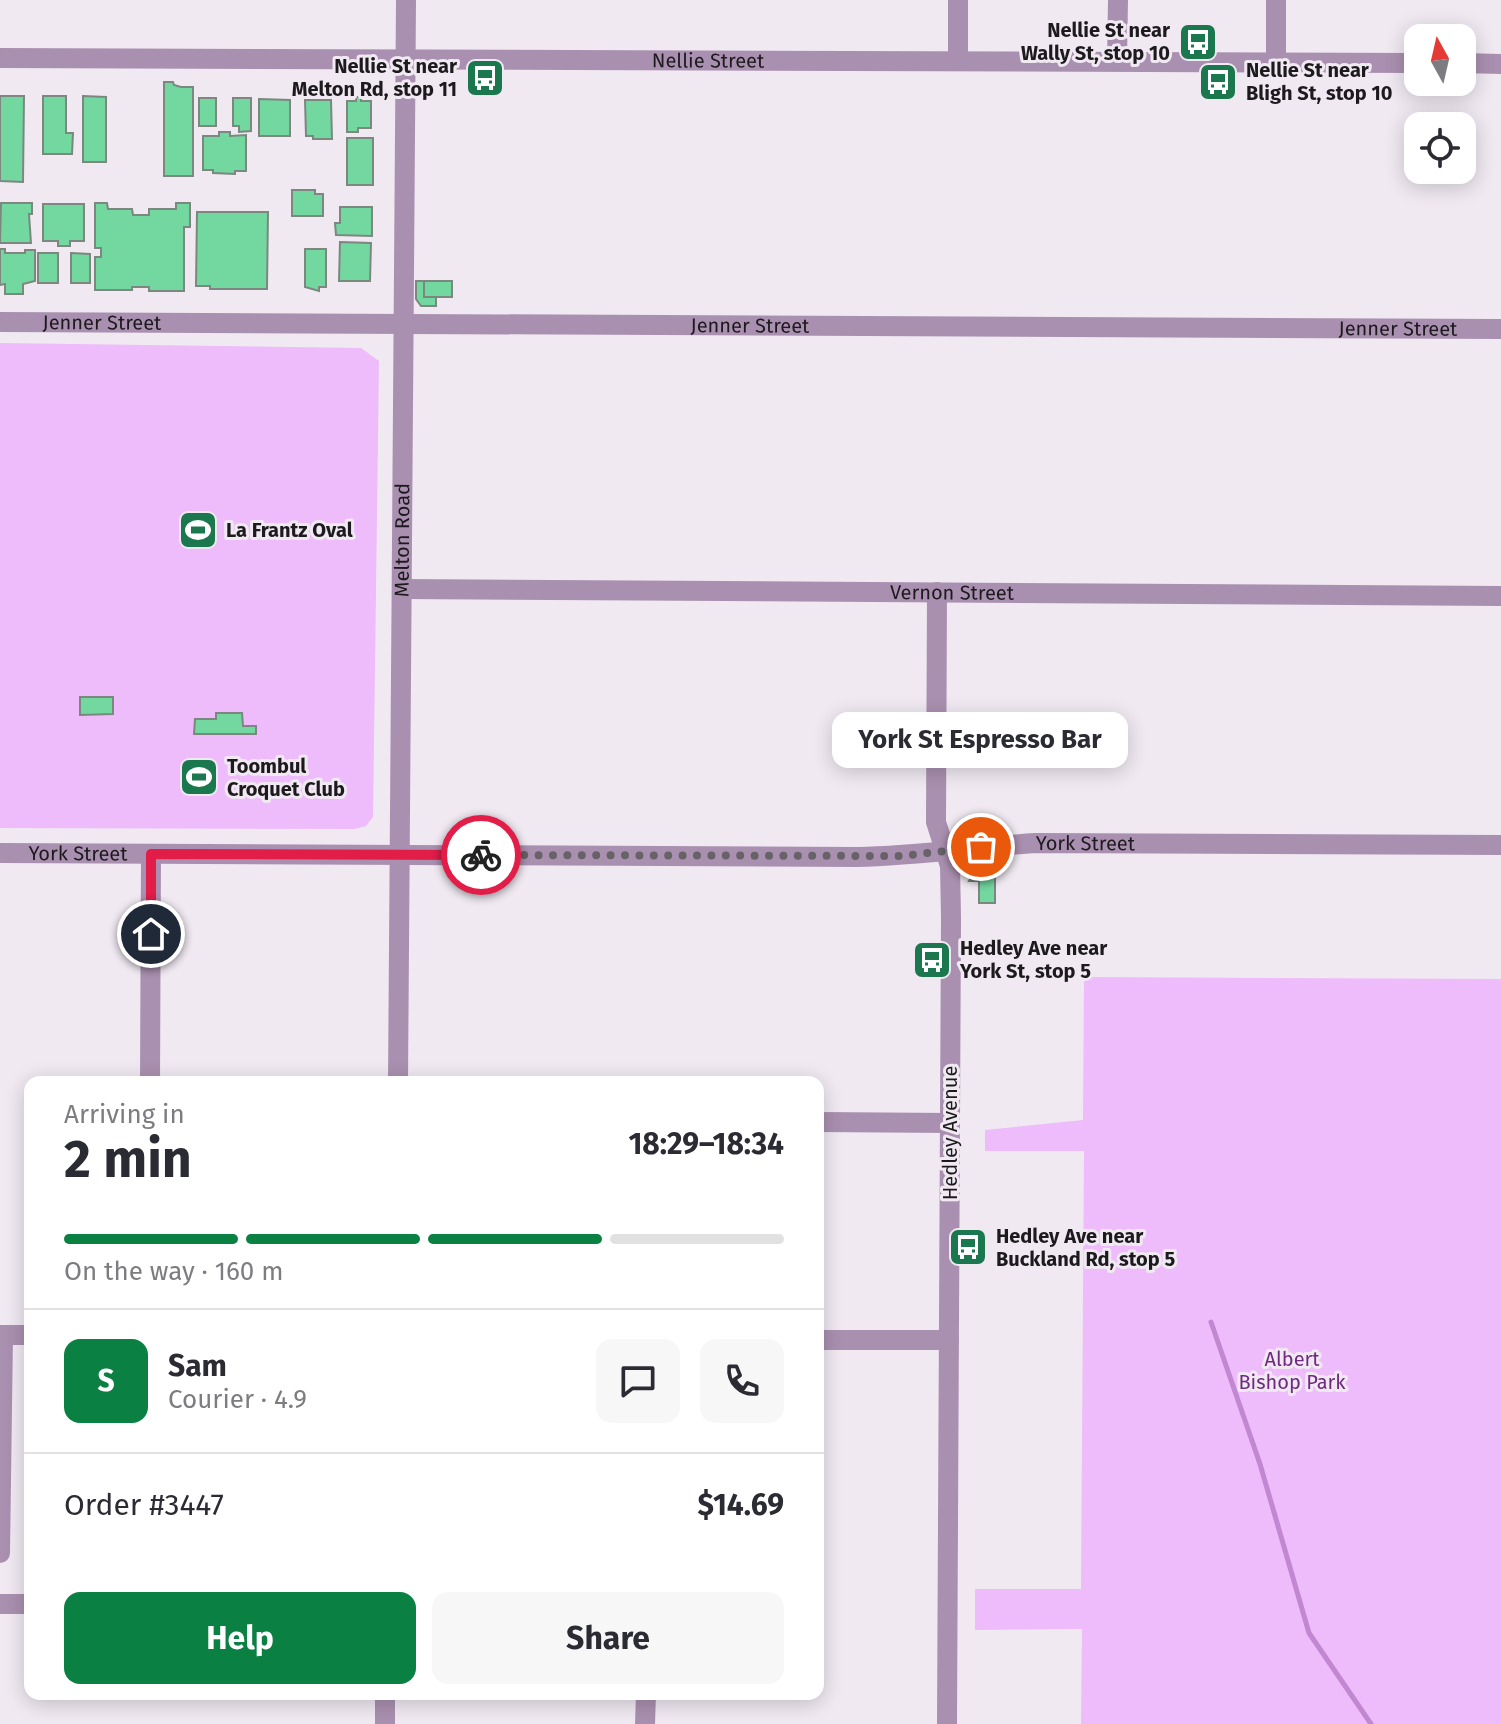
<!DOCTYPE html>
<html lang="en">
<head>
<meta charset="utf-8">
<style>
  :root { --surface:#fff; --page:#f7f7f7; --text:#2b2b33; --muted:#7c7c81; --line:#e1e1e2; --accent:#0b8043 }
  body { margin:0; font-family:"Fira Sans",sans-serif; background:var(--page); color:var(--text); height:100vh; display:flex; flex-direction:column; font-size:30px; white-space:nowrap }
  * { box-sizing:border-box; margin:0 }
  p { font-size:26px; color:var(--muted) }
  .icon { flex:none; width:44px; height:44px; fill:none; stroke:currentColor; stroke-width:2; stroke-linecap:round; stroke-linejoin:round }
  .map { position:relative; flex:1; overflow:hidden }
  .sheet { position:absolute; left:24px; top:1076px; width:800px; height:624px; display:flex; flex-direction:column; background:var(--surface); border-radius:16px; box-shadow:0 4px 20px #0003 }
  .sheet>* { flex:none }
  .needle { width:52px; rotate:352deg }
  .controls { position:absolute; left:1404px; top:24px; display:grid; gap:16px }
  .controls a { display:grid; place-items:center; width:72px; height:72px; border-radius:16px; background:var(--surface); box-shadow:0 4px 20px #0003; font-size:40px }
  .pin { position:absolute; display:grid; place-items:center; width:68px; height:68px; color:#fff; margin:-34px; border:4px solid #fff; border-radius:50%; box-shadow:0 2px 8px #0007 }
  .courier { position:absolute; display:grid; place-items:center; width:80px; height:80px; margin:-40px; border:6px solid #e11d48; border-radius:50%; background:#fff; color:#222; box-shadow:0 2px 10px #0007 }
  .bubble { position:absolute; height:56px; border-radius:16px; background:var(--surface); box-shadow:0 4px 20px #0003; font-size:26px; font-weight:700; line-height:56px; text-align:center }
  .headline em { font-style:normal; font-weight:700 }
  .headline div { display:flex; flex-direction:column-reverse }
  .headline { display:flex; align-items:center; justify-content:space-between; height:136px; padding:0 40px }
  h1 { font-size:52px; font-weight:700; line-height:60px }
  .bar { display:grid; grid-template-columns:repeat(4,1fr); gap:12px 8px; align-content:center; height:96px; padding:0 40px }
  .bar i { height:10px; border-radius:6px; background:var(--line) }
  .bar .on { background:var(--accent) }
  .bar p { grid-column:span 4 }
  .line { display:flex; align-items:center; gap:20px; padding:0 40px; border-top:2px solid var(--line) }
  .line div { flex:1 }
  .round { display:grid; place-items:center; flex:none; width:84px; height:84px; border-radius:16px; background:var(--page) }
  .cta { display:flex; gap:16px; margin-top:auto; padding:16px 40px }
  .cta a { flex:1; height:92px; border-radius:16px; background:var(--accent); color:#fff; font-size:32px; font-weight:700; line-height:92px; text-align:center }
  .cta a+a { background:var(--page); color:var(--text) }
  .map>svg:first-child { display:block }
  .green { fill:#eebbfb }
  .lines { fill:none; stroke-linecap:round; stroke-linejoin:round }
  .stream { stroke:#c287d1; stroke-width:5 }
  .building { fill:#73d7a0; stroke:#7c8780; stroke-width:2 }
  .minor { stroke:#aa90b0; stroke-width:20 }
  .done { stroke:#676268; stroke-width:8; stroke-dasharray:0 14.4 }
  .route { stroke:#e11d48; stroke-width:10 }
  .labels { text-anchor:middle; stroke-width:6; stroke-linejoin:round; paint-order:stroke }
  .poi-label { font-size:20px; font-weight:bold; fill:#1d1a1e; stroke:#f0e9f2; text-anchor:start }
  .street-label { font-size:20px; fill:#1d1a1e; stroke:#f0e9f2 }
  .park-label { font-size:20px; fill:#702881; stroke:#f0e9f2 }
</style>
</head>
<body>
<div class="map">
<svg width="1501" height="1724" viewBox="0 0 1501 1724">
  <rect width="100%" height="100%" fill="#f0e9f2"/>
  <path class="green" d="M0,343L361,348L379,361L373,817L366,826L354,829L0,828Z
    M1084,977L1501,979V1724H1081L1082,1629L975,1630V1589H1081L1084,1151H985V1130L1083,1120Z"/>
  <g class="lines">
    <path class="stream" d="M1211,1322L1260,1464L1309,1633L1371,1724"/>
  </g>
  <path class="building" d="M164,82H173L174,85L181,87H193V176H164Z
    M0,96H24L23,182L0,181Z
    M43,96H66V133H73L72,154H43Z
    M83,96L106,97V162H83Z
    M356,97H361V101H371V128H358V132H347V101H356Z
    M199,98H216V126H199Z
    M233,98H251V131L239,132V126H233Z
    M259,99L290,100V136H259Z
    M305,100H331L332,139H313V136H306Z
    M219,132H230V136L246,135V171H235V174L213,173V170H203V136H219Z
    M347,138H373V185H347Z
    M292,190H315V194H323V216H292Z
    M1,203H32V214H29L31,243H0Z
    M95,203H107L108,209H132L133,215H149V209H176V203H190V227H184V291H149V287H132V290H95V257H101V248H95Z
    M43,204H84V241H70V246H58V241H43Z
    M340,207H372V236L336,235L335,223H340Z
    M197,212H268L267,289H210V286H196Z
    M340,242L371,243L370,281H339Z
    M0,249H5V253H25V250H35V281L23,284V294H5V284L0,285Z
    M305,249H326V287H319V291L305,287Z
    M38,253H58V283H38Z
    M71,253L90,254V283H71Z
    M416,281H424V297H436V306H421L416,299Z
    M424,281H452V297H424Z
    M80,697H113V714L80,715Z
    M216,713H242L243,726H256V734H194L195,719H216Z
    M988,861H993L995,869V903H979V881H969L977,868Z"/>
  <g class="lines">
    <g class="minor">
      <path d="M958,0V61"/>
      <path id="s1" d="M0,58L1418,63"/>
      <path d="M1117,61L1118,0"/>
      <path d="M1276,61V0"/>
      <path d="M1462,63L1501,64"/>
      <path id="s2" d="M0,322L1501,329"/>
      <path id="s3" d="M402,589L1501,596"/>
      <path d="M937,592L936,822L950,866L951,917L947,1724"/>
      <path id="s4" d="M0,853L857,857C917,856 975,847 1035,843L1501,845"/>
      <path d="M150,1082L151,854"/>
      <path id="s5" d="M398,1082L406,0"/>
      <path d="M818,1122L950,1123"/>
      <path d="M0,1335H30"/>
      <path d="M818,1340H949"/>
      <path d="M0,1553L3,1335"/>
      <path d="M0,1604H30"/>
      <path d="M385,1724V1694"/>
      <path d="M645,1724L646,1694"/>
    </g>
  </g>
  <g class="lines">
    <path class="done" d="M481,855L901,856L981,847"/>
    <path class="route" d="M151,934V854L481,855"/>
  </g>
  <defs>
    <symbol id="bus-square" viewBox="-11 -11 22 22"><rect x="-9" y="-9" width="18" height="18" rx="4" fill="#1b774d" stroke="#f0e9f2"/><path d="M-5-6H5V4H4V6H2V4H-2V6H-4V4H-5ZM-3.5-4V0h7V-4ZM-3.5 1.2v1.5H-2V1.2ZM2 1.2v1.5H3.5V1.2Z" fill="#fff"/></symbol>
    <symbol id="stadium-square" viewBox="-11 -11 22 22"><rect x="-9" y="-9" width="18" height="18" rx="4" fill="#1b774d" stroke="#f0e9f2"/><path d="M0-5a6.5 5 0 1 0 0 10a6.5 5 0 1 0 0-10ZM-3.5-1.8h7v3.6h-7Z" fill="#fff"/></symbol>
  </defs>
  <g fill-rule="evenodd">
    <use href="#bus-square" x="1176" y="20" width="44" height="44"/>
    <use href="#bus-square" x="463" y="56" width="44" height="44"/>
    <use href="#bus-square" x="1196" y="60" width="44" height="44"/>
    <use href="#stadium-square" x="176" y="508" width="44" height="44"/>
    <use href="#stadium-square" x="177" y="755" width="44" height="44"/>
    <use href="#bus-square" x="910" y="938" width="44" height="44"/>
    <use href="#bus-square" x="946" y="1225" width="44" height="44"/>
  </g>
  <g class="labels">
    <g class="poi-label">
      <text x="1170" y="37" text-anchor="end">Nellie St near<tspan x="1170" dy="23">Wally St, stop 10</tspan></text>
      <text x="457" y="73" text-anchor="end">Nellie St near<tspan x="457" dy="23">Melton Rd, stop 11</tspan></text>
      <text x="1246" y="77">Nellie St near<tspan x="1246" dy="23">Bligh St, stop 10</tspan></text>
      <text x="226" y="537">La Frantz Oval</text>
      <text x="227" y="773">Toombul<tspan x="227" dy="23">Croquet Club</tspan></text>
      <text x="960" y="955">Hedley Ave near<tspan x="960" dy="23">York St, stop 5</tspan></text>
      <text x="996" y="1243">Hedley Ave near<tspan x="996" dy="23">Buckland Rd, stop 5</tspan></text>
    </g>
    <g class="street-label">
      <text dy="7" stroke="none"><textPath href="#s1" startOffset="708">Nellie Street</textPath></text>
      <text dy="7" stroke="none"><textPath href="#s2" startOffset="102">Jenner Street</textPath></text>
      <text dy="7" stroke="none"><textPath href="#s2" startOffset="750">Jenner Street</textPath></text>
      <text dy="7" stroke="none"><textPath href="#s2" startOffset="1398">Jenner Street</textPath></text>
      <text dy="7" stroke="none"><textPath href="#s5" startOffset="542">Melton Road</textPath></text>
      <text dy="7" stroke="none"><textPath href="#s3" startOffset="550">Vernon Street</textPath></text>
      <text dy="7" stroke="none"><textPath href="#s4" startOffset="1086">York Street</textPath></text>
      <text dy="7" stroke="none"><textPath href="#s4" startOffset="78">York Street</textPath></text>
      <text transform="translate(950 1133) rotate(-90)" y="7">Hedley Avenue</text>
    </g>
    <g class="park-label">
      <text x="1292" y="1366">Albert<tspan x="1292" dy="23">Bishop Park</tspan></text>
    </g>
  </g>
</svg>
<div class="controls">
<a><svg class="needle" viewBox="-14 -14 28 28"><path d="M0-13l5 13h-10z" fill="#e53935"/><path d="M0 13l5-13h-10z" fill="#7c7c81"/></svg></a>
<a><svg class="icon" aria-label="locate" viewBox="0 0 24 24"><circle cx="12" cy="12" r="6"/><path d="M12 2v4M12 18v4M2 12h4M18 12h4"/></svg></a>
</div>
<div class="pin" style="left:981px;top:847px;background:#ea580c"><svg class="icon" aria-label="bag" viewBox="0 0 24 24"><path d="M5 8h14l-1 12H6zM9 8a3 3 0 0 1 6 0"/></svg></div>
<div class="pin" style="left:151px;top:934px;background:#1f2937"><svg class="icon" aria-label="home" viewBox="0 0 24 24"><path d="M3 11l9-7 9 7M6 9v11h12V9"/></svg></div>
<div class="courier" style="left:481px;top:855px"><svg class="icon" aria-label="bike" viewBox="0 0 24 24"><circle cx="6" cy="16" r="4"/><circle cx="18" cy="16" r="4"/><path d="M6 16l4-8h5l3 8M10 8l3 8H6M13 5h3"/></svg></div>
<div class="bubble" style="left:832px;top:712px;width:296px">York St Espresso Bar</div>
<section class="sheet">
<div class="headline"><div><h1>2 min</h1><p>Arriving in</p></div><em>18:29–18:34</em></div>
<div class="bar"><i class="on"></i><i class="on"></i><i class="on"></i><i></i><p>On the way · 160 m</p></div>
<div class="line" style="height:144px"><b class="round" style="background:var(--accent);color:#fff">S</b><div><b>Sam</b><p>Courier · 4.9</p></div><a class="round"><svg class="icon" aria-label="chat" viewBox="0 0 24 24"><path d="M4 5h16v11H9l-5 4z"/></svg></a><a class="round"><svg class="icon" aria-label="phone" viewBox="0 0 24 24"><path d="M5 4h4l2 5-3 2q2 4 5 5l2-3 5 2v4C11 20 4 13 5 4z"/></svg></a></div>
<div class="line" style="height:104px"><div>Order #3447</div><b>$14.69</b></div>
<div class="cta"><a>Help</a><a>Share</a></div>
</section>
</div>
</body>
</html>
